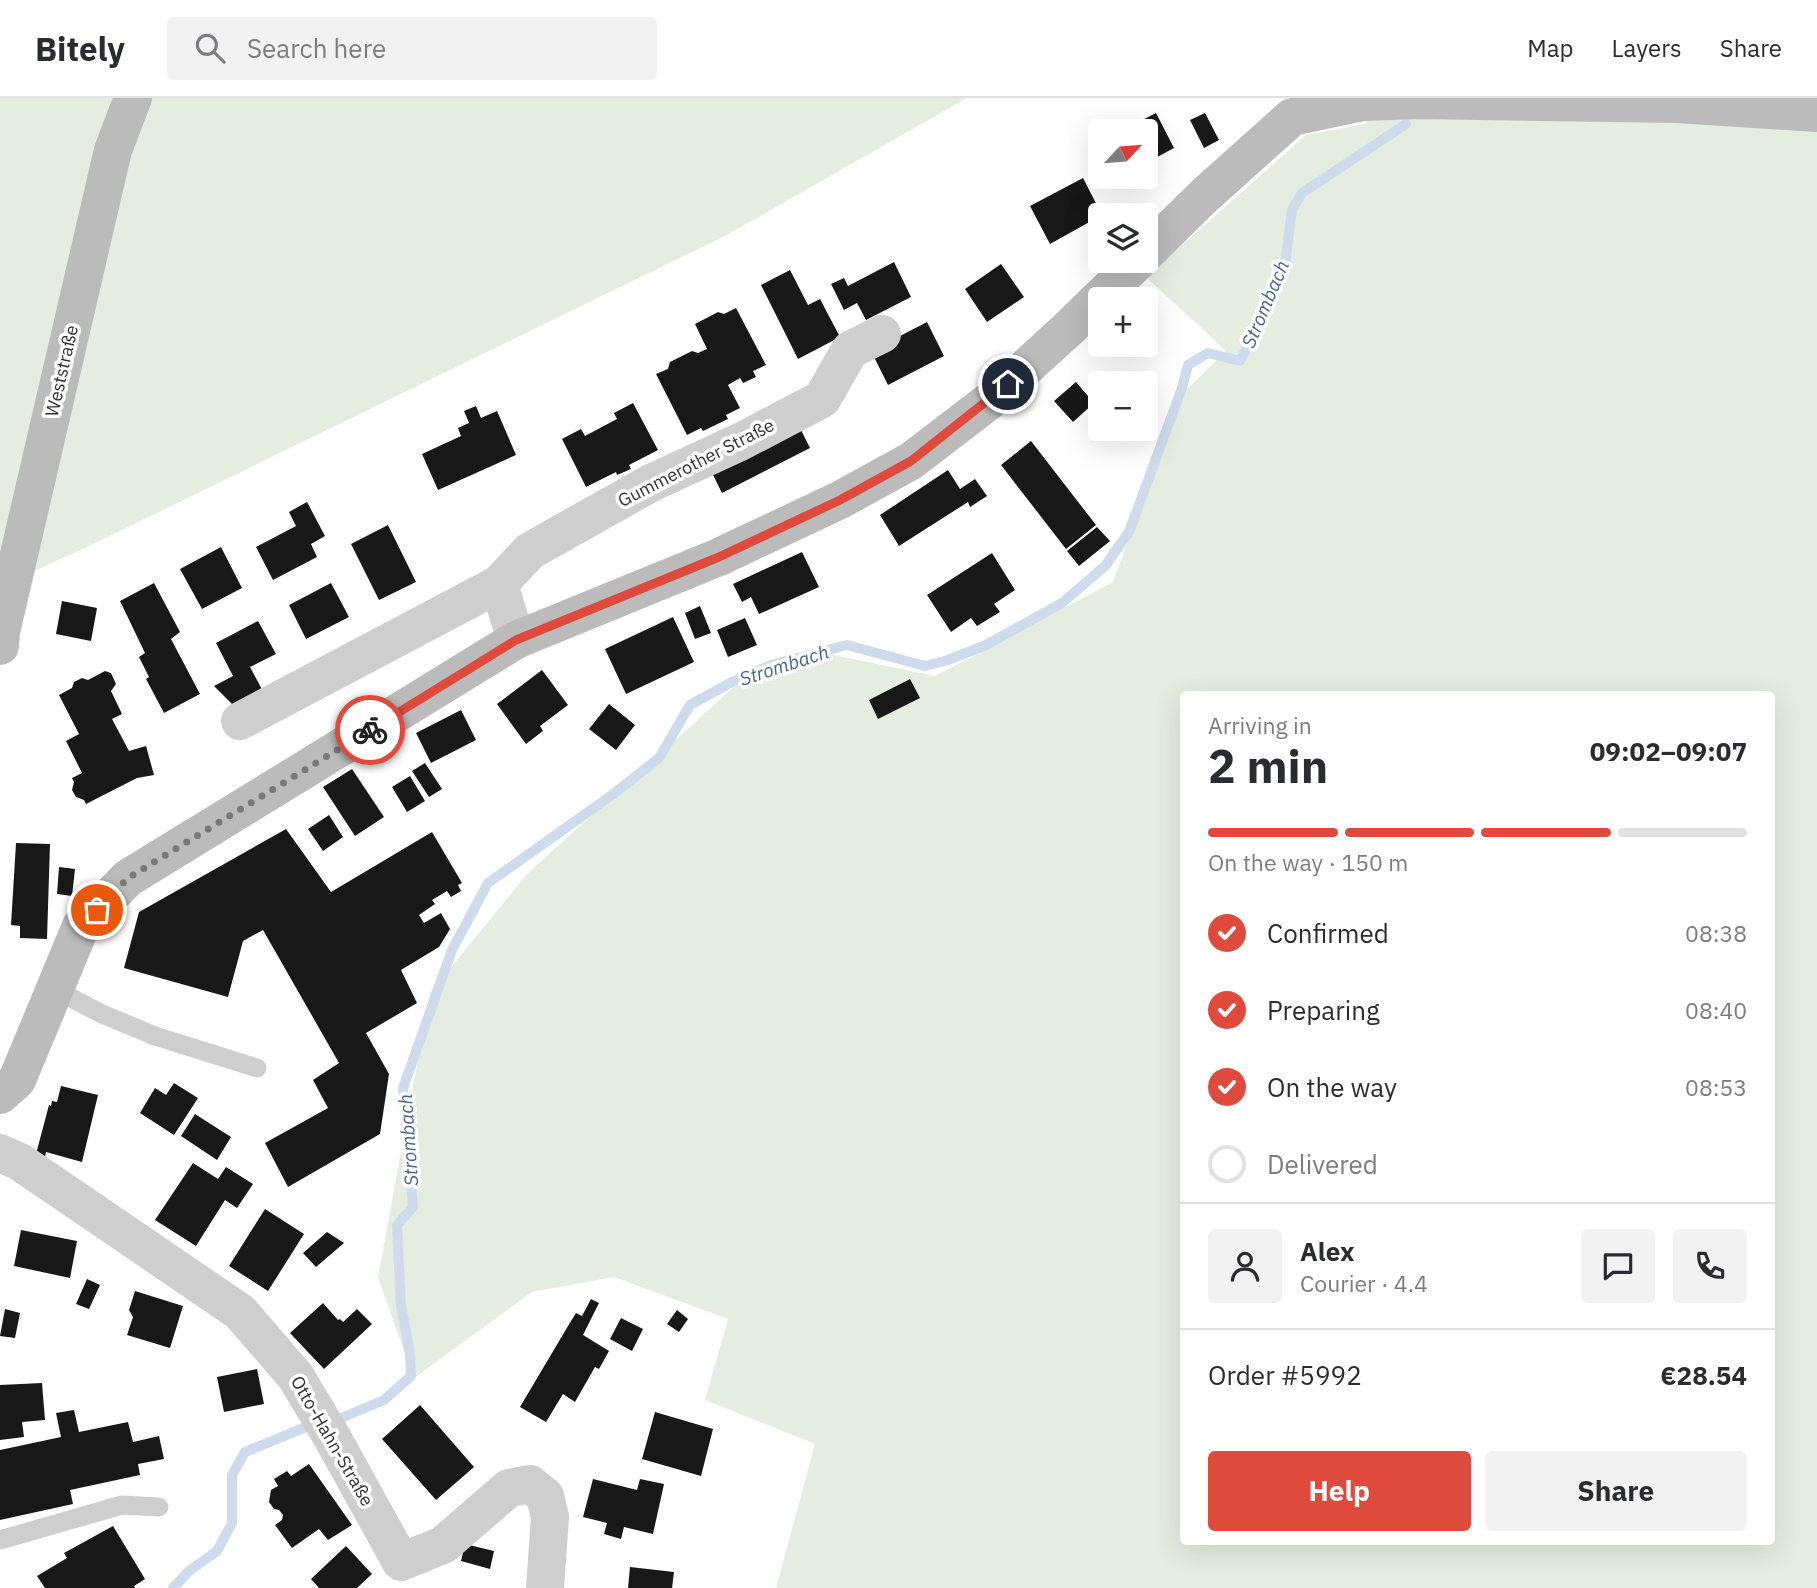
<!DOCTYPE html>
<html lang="en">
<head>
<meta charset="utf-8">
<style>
  :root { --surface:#fff; --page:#f2f2f3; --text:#2b2b33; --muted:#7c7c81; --line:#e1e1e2; --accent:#de4b3d }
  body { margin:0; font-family:"IBM Plex Sans",sans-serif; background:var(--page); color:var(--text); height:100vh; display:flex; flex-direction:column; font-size:26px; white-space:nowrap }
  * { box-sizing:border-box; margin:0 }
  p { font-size:23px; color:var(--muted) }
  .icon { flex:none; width:38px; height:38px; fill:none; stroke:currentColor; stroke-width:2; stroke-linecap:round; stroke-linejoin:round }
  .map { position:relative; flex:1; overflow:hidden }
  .panel { position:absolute; left:1180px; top:593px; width:595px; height:854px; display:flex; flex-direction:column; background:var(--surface); border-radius:7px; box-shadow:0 7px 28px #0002 }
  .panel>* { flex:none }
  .needle { width:46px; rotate:64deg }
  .tools { position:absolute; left:1088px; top:21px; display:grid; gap:14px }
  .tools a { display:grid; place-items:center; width:70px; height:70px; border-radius:7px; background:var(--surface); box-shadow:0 7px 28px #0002; font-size:35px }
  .pin { position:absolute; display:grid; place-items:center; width:60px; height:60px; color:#fff; margin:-30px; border:4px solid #fff; border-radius:50%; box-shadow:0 2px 7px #0007 }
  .courier { position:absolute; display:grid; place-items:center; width:70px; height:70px; margin:-35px; border:5px solid #de4b3d; border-radius:50%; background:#fff; color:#222; box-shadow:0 2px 9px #0007 }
  .summary em { font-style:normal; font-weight:800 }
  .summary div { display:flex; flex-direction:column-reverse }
  .summary { display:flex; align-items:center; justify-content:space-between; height:119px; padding:0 28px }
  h1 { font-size:46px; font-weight:800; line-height:52px }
  .bar { display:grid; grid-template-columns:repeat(4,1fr); gap:10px 7px; align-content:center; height:84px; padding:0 28px }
  .bar i { height:9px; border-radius:5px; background:var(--line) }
  .bar .on { background:var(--accent) }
  .bar p { grid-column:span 4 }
  .line { display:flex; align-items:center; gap:18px; padding:0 28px; border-top:2px solid var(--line) }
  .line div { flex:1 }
  .round { display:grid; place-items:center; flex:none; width:74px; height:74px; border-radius:7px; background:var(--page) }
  ol { padding:0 28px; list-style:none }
  li { display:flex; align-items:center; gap:21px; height:77px }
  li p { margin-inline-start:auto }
  li .icon { padding:7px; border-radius:50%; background:var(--accent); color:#fff; stroke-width:4 }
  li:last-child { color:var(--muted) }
  li i { width:38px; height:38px; border:4px solid var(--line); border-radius:50% }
  .action { display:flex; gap:14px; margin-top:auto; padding:14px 28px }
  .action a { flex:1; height:80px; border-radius:7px; background:var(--accent); color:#fff; font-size:28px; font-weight:800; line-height:80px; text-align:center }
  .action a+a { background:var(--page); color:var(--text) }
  header { display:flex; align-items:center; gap:42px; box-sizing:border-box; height:98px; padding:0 35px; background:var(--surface); border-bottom:2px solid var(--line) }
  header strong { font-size:33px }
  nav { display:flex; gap:38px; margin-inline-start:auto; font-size:24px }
  .search { width:490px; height:63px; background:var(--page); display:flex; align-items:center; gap:18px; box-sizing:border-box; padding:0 24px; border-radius:7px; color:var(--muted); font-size:26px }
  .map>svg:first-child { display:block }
  .green { fill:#e5ede0; fill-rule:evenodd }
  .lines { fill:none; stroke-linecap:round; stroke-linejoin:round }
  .stream { stroke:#cedbec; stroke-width:10 }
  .building { fill:#181818 }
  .lane { stroke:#cecece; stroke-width:19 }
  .street { stroke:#cecece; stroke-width:38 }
  .secondary { stroke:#bbb; stroke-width:38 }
  .done { stroke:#797979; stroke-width:7; stroke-dasharray:0 12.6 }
  .route { stroke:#de4b3d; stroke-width:9 }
  .labels { text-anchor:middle; stroke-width:7; stroke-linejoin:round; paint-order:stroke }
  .street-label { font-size:18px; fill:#313131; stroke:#fff }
  .water-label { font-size:19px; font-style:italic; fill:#426591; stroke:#fff }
</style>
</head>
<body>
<header>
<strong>Bitely</strong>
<div class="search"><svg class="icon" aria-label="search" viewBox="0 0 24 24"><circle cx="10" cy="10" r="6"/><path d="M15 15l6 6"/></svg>Search here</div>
<nav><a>Map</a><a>Layers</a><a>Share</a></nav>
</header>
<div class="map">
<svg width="1817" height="1490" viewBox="0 0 1817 1490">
  <rect width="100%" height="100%" fill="#fff"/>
  <path class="green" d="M0,0H124L0,478Z
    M142,0H967L727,137L85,450L32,474Z
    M1373,0H1817V1490H776L815,1346L705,1302L728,1221L614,1179L532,1194L414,1280L378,1180L430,895L528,775L736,587L829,556L935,578L1113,484L1182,296L1226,253L1146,179L1306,37L1365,26ZM1183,597H1771V1444H1183Z"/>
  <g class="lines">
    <path class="stream" d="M339,1321L384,1302L411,1278L410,1256L401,1208L397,1127L413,1109L403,990L452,852L488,785L612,697L659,660L690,607L732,584L771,567L847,547L925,568L948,562L986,547L1062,505L1105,468L1129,434L1182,290L1188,267L1208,255L1240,263L1264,217L1285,167L1292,112L1302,95L1406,26
      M173,1490L189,1473L217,1453L232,1425V1377L245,1354L306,1329"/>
  </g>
  <path class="building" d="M1156,15L1174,50L1146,65V33H1121Z
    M1205,15L1219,42L1204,50L1190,22Z
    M1083,80L1102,117L1050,146L1030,108Z
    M894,164L911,199L866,222L857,205L844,212L831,186L844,180L848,188Z
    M1001,166L1024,199L987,224L965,191Z
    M790,172L808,207L820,201L840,239L798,261L761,187Z
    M736,210L766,267L753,273L756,279L743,285L740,280L728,287L740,310L726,317L728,321L703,333L701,330L687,337L656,276L668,271L670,264L692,253L698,255L707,251L695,226L718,214L724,216Z
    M927,224L944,258L888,287L871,253Z
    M1076,284L1094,305L1073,324L1054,303Z
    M633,305L658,352L629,367L631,371L617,377L616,374L586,389L562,341L581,331L585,338L617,321L614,315Z
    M476,308L481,320L497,313L516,357L438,392L422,356L461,338L458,330L469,325L464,313Z
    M798,326L810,350L722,395L710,371Z
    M1031,343L1096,427L1066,451L1001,367Z
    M948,372L960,391L975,381L987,398L970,409L968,404L899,448L880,417Z
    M307,404L325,438L311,446L317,459L273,482L256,449L296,428L289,414Z
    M388,427L416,484L379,502L351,446Z
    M1097,429L1110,443L1079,468L1067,453Z
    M221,449L242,490L202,511L180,471Z
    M802,454L819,489L759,516L751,499L742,504L733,486Z
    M992,455L1015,492L994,506L1000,514L977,528L971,520L951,534L927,497Z
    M154,485L180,534L171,541L200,596L164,615L146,581L149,579L139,559L145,555L120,503Z
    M331,485L349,519L306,541L289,507Z
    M62,503L97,510L91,543L56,536Z
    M700,508L711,535L695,541L685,515Z
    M673,519L694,564L626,596L605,551Z
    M745,520L757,547L728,559L717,532Z
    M258,523L276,556L250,569L264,595L236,610L214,588L233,578L216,545Z
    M542,572L568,607L540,628L543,633L526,646L497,606Z
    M105,573L111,575L116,586L111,593L122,616L112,621L129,653L146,648L154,677L137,680L86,706L84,702L76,699L72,692L74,684L72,680L82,675L66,643L79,636L59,597L72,590L74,584L82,580L88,582Z
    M910,581L920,600L878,621L869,602Z
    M609,606L635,627L616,652L589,631Z
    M461,612L476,642L431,665L416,635Z
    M425,665L442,691L429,699L412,673Z
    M352,671L384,719L355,738L323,689Z
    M410,678L425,703L407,714L392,689Z
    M329,717L343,739L323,753L308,731Z
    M286,731L331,794L432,734L462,785L458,787L461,793L451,799L447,793L432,802L435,806L419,817L424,825L441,815L450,831L439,849L401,872L417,905L366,935L389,976L380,1036L288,1089L265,1045L328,1010L313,982L339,965L263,832L243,843L228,899L124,870L139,814Z
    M16,745L50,746L47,841L20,840V828L11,827Z
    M59,769L75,771L72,798L57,796Z
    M174,985L198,1000L174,1037L140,1015L155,990L166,997Z
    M61,988L98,997L82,1064L46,1054L45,1059L36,1056L49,1007L51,1008L52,1003L57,1004Z
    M195,1016L231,1039L217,1062L181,1038Z
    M193,1065L218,1081L226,1069L253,1086L237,1110L225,1102L196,1148L155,1122Z
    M265,1111L304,1136L268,1193L229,1168Z
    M21,1132L77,1143L70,1180L14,1168Z
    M327,1134L344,1145L316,1169L303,1155Z
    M87,1181L100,1187L89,1211L76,1206Z
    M135,1193L183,1208L170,1250L127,1237L133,1219L129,1212Z
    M591,1201L599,1205L583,1237L609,1253L599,1271L595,1269L575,1304L563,1296L546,1324L520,1309L568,1228L576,1215L582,1218Z
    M323,1205L338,1222L340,1221L343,1224L357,1211L372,1226L324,1271L290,1235Z
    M5,1211L20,1215L15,1240L0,1238Z
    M677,1212L688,1221L679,1234L667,1226Z
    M621,1220L643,1231L632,1253L610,1241Z
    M257,1271L264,1306L224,1314L217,1279Z
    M42,1285L45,1322L22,1324L24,1339L0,1342V1287Z
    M420,1307L474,1369L436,1402L382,1341Z
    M74,1312L79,1334L128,1324L133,1344L159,1338L164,1361L138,1366L140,1377L70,1392L73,1406L0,1422V1352L61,1339L56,1315Z
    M655,1314L713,1331L701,1378L642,1361Z
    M309,1366L352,1427L328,1442L319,1431L292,1450L275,1427L282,1422L283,1417L279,1412L274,1411L269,1404L271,1392L278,1388L274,1381L287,1373L291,1378Z
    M593,1381L637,1392L640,1381L664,1386L653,1436L624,1429L621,1441L604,1436L607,1425L583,1419Z
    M113,1428L145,1481L134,1488L135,1490H45L37,1478L67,1460L64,1455Z
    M465,1446L494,1453L490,1471L461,1463Z
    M346,1448L372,1476L357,1490H319L311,1481Z
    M630,1469L674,1474L672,1490H628Z"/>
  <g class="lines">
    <path class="lane" d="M54,891L102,916L155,938L257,970
      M0,1442L122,1407L159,1409"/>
    <path class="street" d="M516,542L499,486L530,453L651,385L740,344L822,301L850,252L882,236
      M240,623L499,486
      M0,1055L20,1064L240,1214L296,1279L333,1341L401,1464
      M401,1464L443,1447L509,1390L530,1386L545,1398L550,1419L545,1490"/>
    <path class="secondary" d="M1146,155L1204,98L1292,19L1363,4L1418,2L1677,6L1817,15
      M0,548L1,534L113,52L133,0
      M0,997L17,982L81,828L128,780L516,542L719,459L840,402L911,363L988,304L1068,231L1138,163"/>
  </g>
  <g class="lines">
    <path class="done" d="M97,812L128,780L370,632"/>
    <path class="route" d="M370,632L516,542L719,459L840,402L911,363L1008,286"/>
  </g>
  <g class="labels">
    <g class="street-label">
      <text transform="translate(62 273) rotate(-77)" y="6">Weststraße</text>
      <text transform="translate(696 365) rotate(-27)" y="6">Gummerother Straße</text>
      <text transform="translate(332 1343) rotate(60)" y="6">Otto-Hahn-Straße</text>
    </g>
    <g class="water-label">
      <text transform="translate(1265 206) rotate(-67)" y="7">Strombach</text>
      <text transform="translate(784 567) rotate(-18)" y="7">Strombach</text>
      <text transform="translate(408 1042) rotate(-94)" y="7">Strombach</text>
    </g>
  </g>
</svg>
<div class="tools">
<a><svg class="needle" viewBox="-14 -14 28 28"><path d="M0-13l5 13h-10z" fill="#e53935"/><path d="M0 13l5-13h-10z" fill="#7c7c81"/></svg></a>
<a><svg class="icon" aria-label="layers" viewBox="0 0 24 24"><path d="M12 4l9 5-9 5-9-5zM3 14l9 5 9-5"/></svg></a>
<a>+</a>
<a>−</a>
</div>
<div class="pin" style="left:97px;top:812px;background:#ea580c"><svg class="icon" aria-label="bag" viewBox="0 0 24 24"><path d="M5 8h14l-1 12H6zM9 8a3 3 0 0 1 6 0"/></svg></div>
<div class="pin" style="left:1008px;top:286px;background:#1f2937"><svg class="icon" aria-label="home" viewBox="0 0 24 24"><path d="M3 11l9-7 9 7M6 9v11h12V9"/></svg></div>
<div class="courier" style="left:370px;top:632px"><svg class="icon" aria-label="bike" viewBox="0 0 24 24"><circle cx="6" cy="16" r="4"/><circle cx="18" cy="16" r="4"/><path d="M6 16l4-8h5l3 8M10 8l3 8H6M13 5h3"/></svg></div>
<section class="panel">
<div class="summary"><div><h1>2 min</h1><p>Arriving in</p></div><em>09:02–09:07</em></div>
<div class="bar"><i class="on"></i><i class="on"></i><i class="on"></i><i></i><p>On the way · 150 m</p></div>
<ol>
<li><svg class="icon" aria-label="check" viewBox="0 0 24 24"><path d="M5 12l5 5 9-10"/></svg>Confirmed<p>08:38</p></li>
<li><svg class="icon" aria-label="check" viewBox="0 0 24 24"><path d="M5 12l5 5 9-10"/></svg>Preparing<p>08:40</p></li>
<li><svg class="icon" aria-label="check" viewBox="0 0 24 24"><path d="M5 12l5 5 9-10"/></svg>On the way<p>08:53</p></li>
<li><i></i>Delivered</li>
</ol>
<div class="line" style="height:126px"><a class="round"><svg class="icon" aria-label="person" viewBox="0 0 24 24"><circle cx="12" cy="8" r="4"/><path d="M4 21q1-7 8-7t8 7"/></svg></a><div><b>Alex</b><p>Courier · 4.4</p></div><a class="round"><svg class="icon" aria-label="chat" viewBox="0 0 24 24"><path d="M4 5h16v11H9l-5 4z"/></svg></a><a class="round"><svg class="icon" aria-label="phone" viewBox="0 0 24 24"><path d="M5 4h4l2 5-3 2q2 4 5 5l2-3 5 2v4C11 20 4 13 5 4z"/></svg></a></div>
<div class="line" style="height:91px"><div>Order #5992</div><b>€28.54</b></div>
<div class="action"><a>Help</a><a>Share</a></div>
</section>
</div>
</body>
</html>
